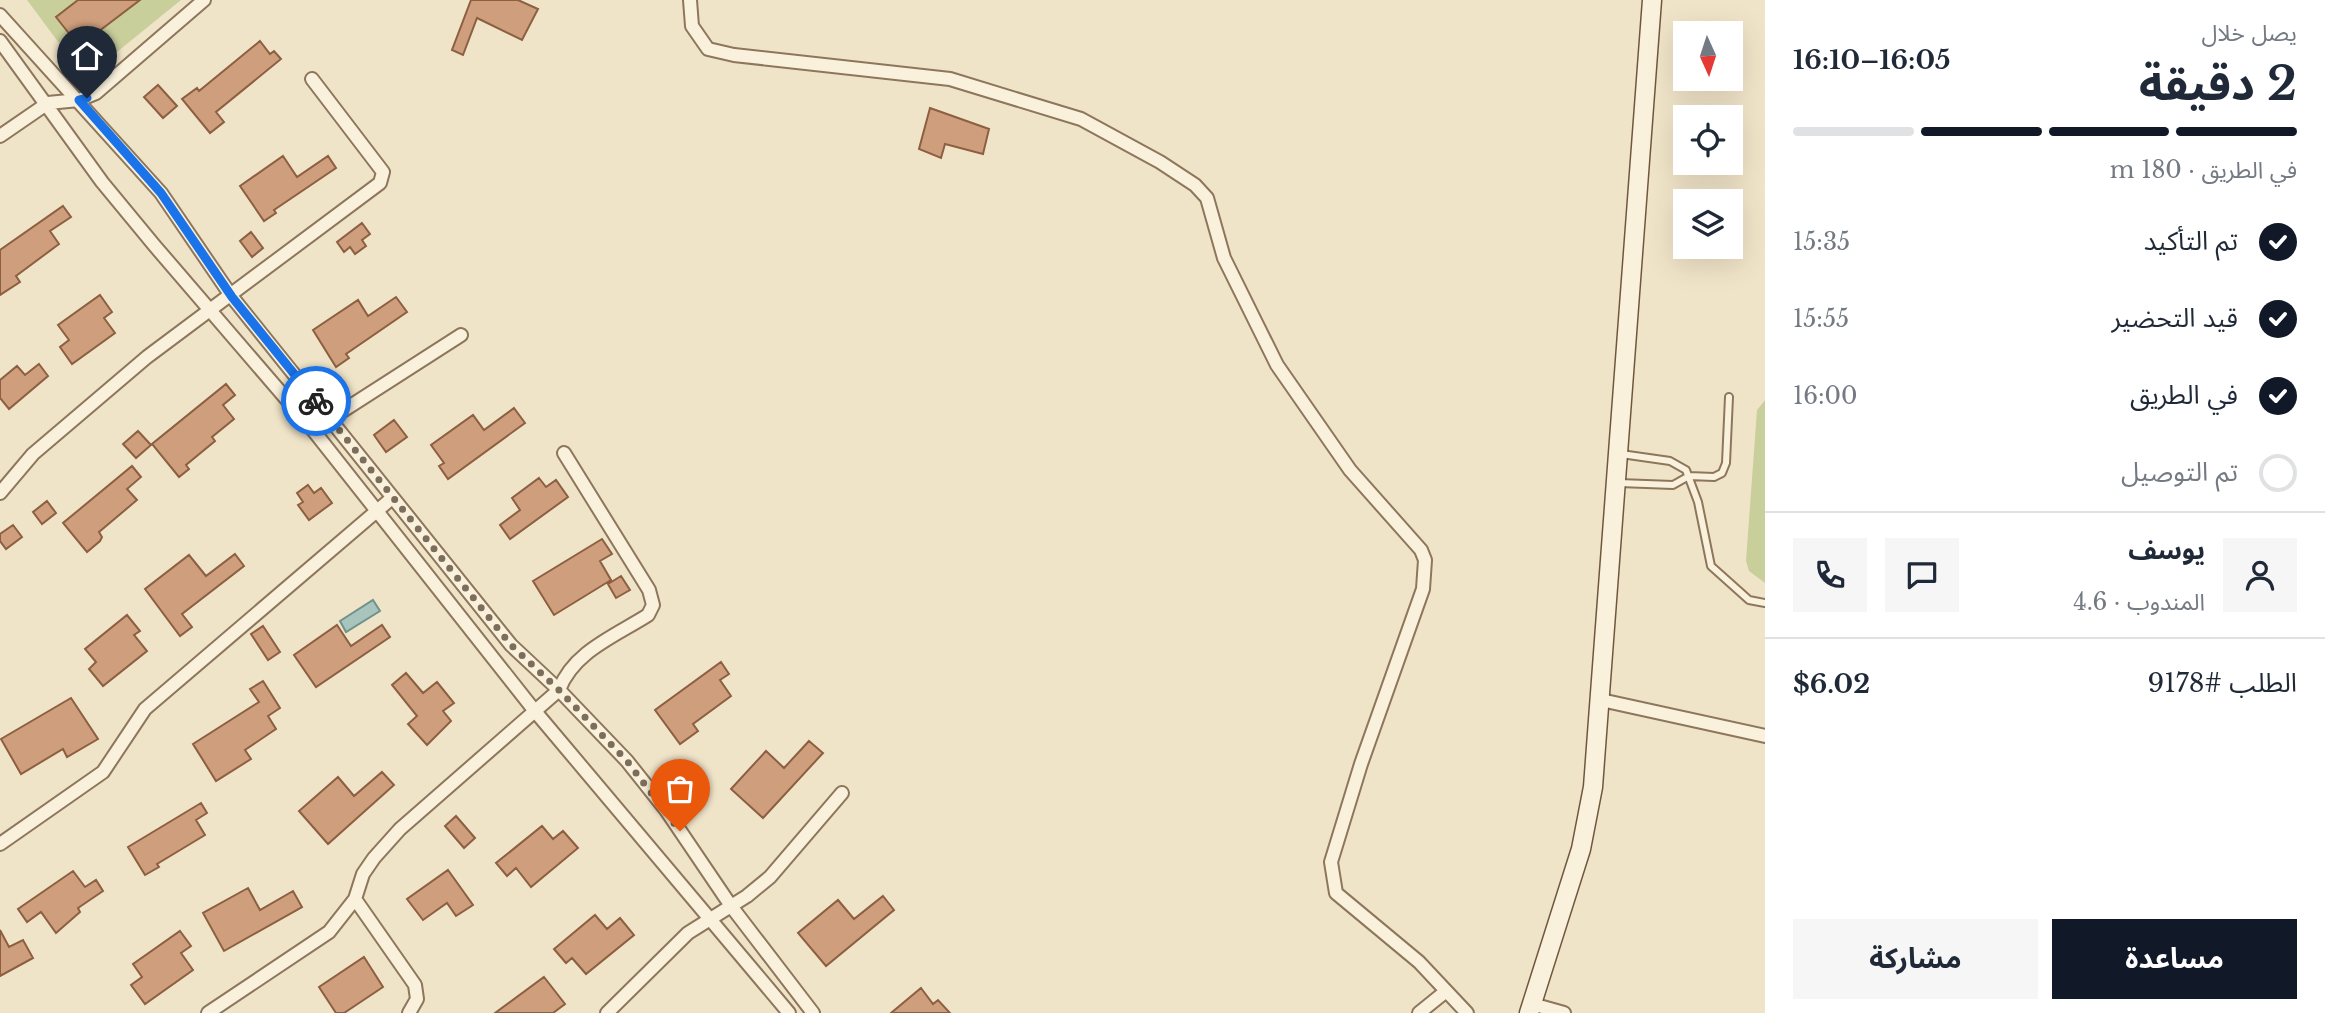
<!DOCTYPE html>
<html lang="ar">
<head>
<meta charset="utf-8">
<style>
  :root { --surface:#fff; --page:#f6f6f7; --text:#1f2937; --muted:#747a83; --line:#e0e1e3; --accent:#111827 }
  body { margin:0; font-family:"Libre Baskerville","Noto Sans Arabic",serif; background:var(--page); color:var(--text); direction:rtl; height:100vh; display:flex; flex-direction:column; font-size:26px; white-space:nowrap }
  * { box-sizing:border-box; margin:0 }
  p { font-size:23px; color:var(--muted) }
  .icon { flex:none; width:38px; height:38px; fill:none; stroke:currentColor; stroke-width:2; stroke-linecap:round; stroke-linejoin:round }
  .map { position:relative; flex:1; overflow:hidden; direction:ltr }
  .drawer { display:flex; flex-direction:column; background:var(--surface); width:560px }
  .drawer>* { flex:none }
  .needle { width:46px; rotate:177deg }
  .tools { position:absolute; left:1673px; top:21px; display:grid; gap:14px }
  .tools a { display:grid; place-items:center; width:70px; height:70px; border-radius:0px; background:var(--surface); box-shadow:0 7px 28px #0002; font-size:35px }
  .pin { position:absolute; display:grid; place-items:center; width:60px; height:60px; color:#fff; margin:-72px -30px; border-radius:50% 50% 50% 0; rotate:-45deg; box-shadow:0 0 7px #0007 }
  .pin .icon { rotate:45deg }
  .courier { position:absolute; display:grid; place-items:center; width:70px; height:70px; margin:-35px; border:5px solid #1a73e8; border-radius:50%; background:#fff; color:#222; box-shadow:0 2px 9px #0007 }
  .overview em { font-style:normal; font-weight:700 }
  .overview div { display:flex; flex-direction:column-reverse }
  .overview { display:flex; align-items:center; justify-content:space-between; height:119px; padding:0 28px }
  h1 { font-size:46px; font-weight:700; line-height:52px }
  .bar { display:grid; grid-template-columns:repeat(4,1fr); gap:10px 7px; align-content:center; height:84px; padding:0 28px }
  .bar i { height:9px; border-radius:5px; background:var(--line) }
  .bar .active { background:var(--accent) }
  .bar p { grid-column:span 4 }
  .line { display:flex; align-items:center; gap:18px; padding:0 28px; border-top:2px solid var(--line) }
  .line div { flex:1 }
  .round { display:grid; place-items:center; flex:none; width:74px; height:74px; border-radius:0px; background:var(--page) }
  ol { padding:0 28px; list-style:none }
  li { display:flex; align-items:center; gap:21px; height:77px }
  li p { margin-inline-start:auto }
  li .icon { padding:7px; border-radius:50%; background:var(--accent); color:#fff; stroke-width:4 }
  li:last-child { color:var(--muted) }
  li i { width:38px; height:38px; border:4px solid var(--line); border-radius:50% }
  .cta { display:flex; gap:14px; margin-top:auto; padding:14px 28px }
  .cta a { flex:1; height:80px; border-radius:0px; background:var(--accent); color:#fff; font-size:28px; font-weight:700; line-height:80px; text-align:center }
  .cta a+a { background:var(--page); color:var(--text) }
  main { display:flex; flex:1; min-height:0 }
  .map>svg:first-child { display:block }
  .green { fill:#c9cf9b }
  .water { fill:#a9c4bc; stroke:#6f938a; stroke-width:2 }
  .building { fill:#cf9f7d; stroke:#8d5f41; stroke-width:2 }
  .lines { fill:none; stroke-linecap:round; stroke-linejoin:round }
  .lane-casing { stroke:#8d765c; stroke-width:10 }
  .street-casing { stroke:#8d765c; stroke-width:16 }
  .secondary-casing { stroke:#6f573f; stroke-width:21 }
  .lane { stroke:#faf1dc; stroke-width:6 }
  .street { stroke:#faf1dc; stroke-width:12 }
  .secondary { stroke:#faf1dc; stroke-width:18 }
  .done { stroke:#7c6e5b; stroke-width:7; stroke-dasharray:0 12.6 }
  .route { stroke:#1a73e8; stroke-width:9 }
</style>
</head>
<body>
<main>
<section class="drawer">
<div class="overview"><div><h1>2 دقيقة</h1><p>يصل خلال</p></div><em>16:05–16:10</em></div>
<div class="bar"><i class="active"></i><i class="active"></i><i class="active"></i><i></i><p>في الطريق · 180 m</p></div>
<ol>
<li><svg class="icon" aria-label="check" viewBox="0 0 24 24"><path d="M5 12l5 5 9-10"/></svg>تم التأكيد<p>15:35</p></li>
<li><svg class="icon" aria-label="check" viewBox="0 0 24 24"><path d="M5 12l5 5 9-10"/></svg>قيد التحضير<p>15:55</p></li>
<li><svg class="icon" aria-label="check" viewBox="0 0 24 24"><path d="M5 12l5 5 9-10"/></svg>في الطريق<p>16:00</p></li>
<li><i></i>تم التوصيل</li>
</ol>
<div class="line" style="height:126px"><a class="round"><svg class="icon" aria-label="person" viewBox="0 0 24 24"><circle cx="12" cy="8" r="4"/><path d="M4 21q1-7 8-7t8 7"/></svg></a><div><b>يوسف</b><p>المندوب · 4.6</p></div><a class="round"><svg class="icon" aria-label="chat" viewBox="0 0 24 24"><path d="M4 5h16v11H9l-5 4z"/></svg></a><a class="round"><svg class="icon" aria-label="phone" viewBox="0 0 24 24"><path d="M5 4h4l2 5-3 2q2 4 5 5l2-3 5 2v4C11 20 4 13 5 4z"/></svg></a></div>
<div class="line" style="height:91px"><div>الطلب #9178</div><b>$6.02</b></div>
<div class="cta"><a>مساعدة</a><a>مشاركة</a></div>
</section>
<div class="map">
<svg width="1765" height="1013" viewBox="0 0 1765 1013">
  <rect width="100%" height="100%" fill="#f0e4c8"/>
  <path class="green" d="M27,0H181L85,78Z
    M1765,400V583L1749,571L1746,561L1757,410Z"/>
  <path class="water" d="M373,600L380,611L346,632L340,621Z"/>
  <path class="building" d="M78,0H140L90,38L93,42L82,50L56,17Z
    M471,0H518L538,9L522,40L477,18L463,55L452,50Z
    M260,41L270,54L274,51L281,59L216,112L224,122L210,133L182,99L197,88L199,91Z
    M158,85L177,106L163,118L144,97Z
    M930,108L989,129L983,154L945,144L941,158L919,149Z
    M283,156L297,177L328,156L336,168L274,210L276,213L264,221L240,186Z
    M63,206L71,217L50,231L59,244L16,276L20,282L0,295V250Z
    M362,223L370,234L362,240L366,246L355,254L350,247L344,252L337,242Z
    M251,232L263,248L252,257L240,241Z
    M100,295L112,312L104,318L115,333L72,364L60,347L69,340L58,325Z
    M396,297L407,312L346,354L349,358L336,367L313,330L358,300L368,316Z
    M39,364L48,376L9,409L0,398V380L17,366L25,375Z
    M226,384L235,395L223,405L234,419L212,437L215,441L186,465L189,469L179,477L152,444Z
    M514,408L525,423L448,479L439,466L444,463L431,445L473,415L484,430Z
    M394,420L407,437L386,452L374,435Z
    M138,431L151,445L136,458L123,444Z
    M132,466L141,477L127,489L137,500L99,532L102,537L100,541L87,552L63,523Z
    M539,478L546,487L556,480L568,497L510,539L500,525L520,510L512,498Z
    M308,485L314,493L321,488L332,503L309,520L298,505L303,502L297,493Z
    M47,501L56,513L42,524L33,512Z
    M13,525L22,537L6,549L0,541V534Z
    M602,539L612,554L600,561L611,580L554,615L533,581Z
    M235,554L244,566L182,614L192,627L180,636L145,589L189,555L206,576Z
    M621,576L630,590L616,598L608,584Z
    M127,615L140,631L134,635L147,651L103,686L89,669L96,662L85,649Z
    M337,625L351,646L382,625L390,637L316,687L294,655Z
    M263,626L280,652L268,660L251,634Z
    M721,662L729,674L720,680L731,696L693,724L698,731L680,744L655,710Z
    M406,673L423,693L437,682L454,703L443,711L451,721L427,745L408,724L417,716L392,685Z
    M263,681L280,708L268,716L276,729L245,750L251,759L216,781L193,744L259,702L250,689Z
    M71,698L98,739L67,757L63,749L21,774L1,739Z
    M809,741L823,753L763,818L731,789L766,751L784,768Z
    M382,772L394,785L328,844L299,811L338,777L354,796Z
    M201,803L207,813L196,820L205,835L157,864L159,867L145,875L128,847Z
    M456,816L475,838L464,848L445,826Z
    M542,826L553,839L563,831L578,848L531,887L516,868L507,876L496,863Z
    M448,870L473,905L456,916L447,903L423,920L407,899Z
    M73,871L85,887L96,880L103,891L78,908L80,912L56,933L41,912L27,922L18,909Z
    M248,888L260,910L293,891L302,907L224,951L203,913Z
    M883,896L894,910L826,966L798,933L838,900L854,919Z
    M595,915L607,929L620,918L634,935L586,974L572,958L566,963L554,949Z
    M0,930L9,947L23,940L33,958L0,976Z
    M180,931L191,946L181,953L193,970L145,1004L131,985L142,977L133,964Z
    M364,957L383,987L344,1013H336L319,987Z
    M544,977L565,1004L553,1013H495Z
    M921,988L933,1004L938,1000L950,1013H891Z"/>
  <g class="lines">
    <defs>
      <path id="lane" d="M1621,454L1670,461L1686,470L1698,502L1711,566L1749,600L1765,603
        M1619,483L1673,485L1689,476L1714,477L1722,473L1726,463L1729,397"/>
      <path id="street" d="M690,0L692,26L708,49L734,55L950,79L1081,119L1160,162L1195,185L1207,198L1224,258L1277,365L1350,470L1421,550L1425,560L1423,589L1361,764L1331,862L1336,893L1419,962L1467,1013
        M0,15L161,193L232,297L511,645L559,690L627,761L666,810L731,906L813,1013
        M0,41L102,182L154,245L313,430L534,710L789,1013
        M0,136L48,103L79,100L96,93L204,0
        M313,430L461,335
        M0,493L33,454L147,357L380,183L383,172L312,79
        M1601,700L1765,736
        M0,844L103,772L145,709L392,498
        M355,899L415,985L417,999L409,1013
        M1532,1004L1564,1013
        M208,1013L329,932L355,899L363,874L374,858L400,829L559,690C573,652 615,636 648,615L653,605L649,590L564,453
        M607,1013L688,933L747,896L770,877L842,793
        M1419,1013L1445,992"/>
      <path id="secondary" d="M1529,1013L1581,849L1593,787L1652,0"/>
    </defs>
    <use href="#lane" class="lane-casing"/>
    <use href="#street" class="street-casing"/>
    <use href="#secondary" class="secondary-casing"/>
    <use href="#lane" class="lane"/>
    <use href="#street" class="street"/>
    <use href="#secondary" class="secondary"/>
  </g>
  <g class="lines">
    <path class="done" d="M316,401L511,645L559,690L627,761L680,831"/>
    <path class="route" d="M87,98L79,100L161,193L232,297L316,401"/>
  </g>
</svg>
<div class="tools">
<a><svg class="needle" viewBox="-14 -14 28 28"><path d="M0-13l5 13h-10z" fill="#e53935"/><path d="M0 13l5-13h-10z" fill="#747a83"/></svg></a>
<a><svg class="icon" aria-label="locate" viewBox="0 0 24 24"><circle cx="12" cy="12" r="6"/><path d="M12 2v4M12 18v4M2 12h4M18 12h4"/></svg></a>
<a><svg class="icon" aria-label="layers" viewBox="0 0 24 24"><path d="M12 4l9 5-9 5-9-5zM3 14l9 5 9-5"/></svg></a>
</div>
<div class="pin" style="left:680px;top:831px;background:#ea580c"><svg class="icon" aria-label="bag" viewBox="0 0 24 24"><path d="M5 8h14l-1 12H6zM9 8a3 3 0 0 1 6 0"/></svg></div>
<div class="pin" style="left:87px;top:98px;background:#1f2937"><svg class="icon" aria-label="home" viewBox="0 0 24 24"><path d="M3 11l9-7 9 7M6 9v11h12V9"/></svg></div>
<div class="courier" style="left:316px;top:401px"><svg class="icon" aria-label="bike" viewBox="0 0 24 24"><circle cx="6" cy="16" r="4"/><circle cx="18" cy="16" r="4"/><path d="M6 16l4-8h5l3 8M10 8l3 8H6M13 5h3"/></svg></div>
</div>
</main>
</body>
</html>
